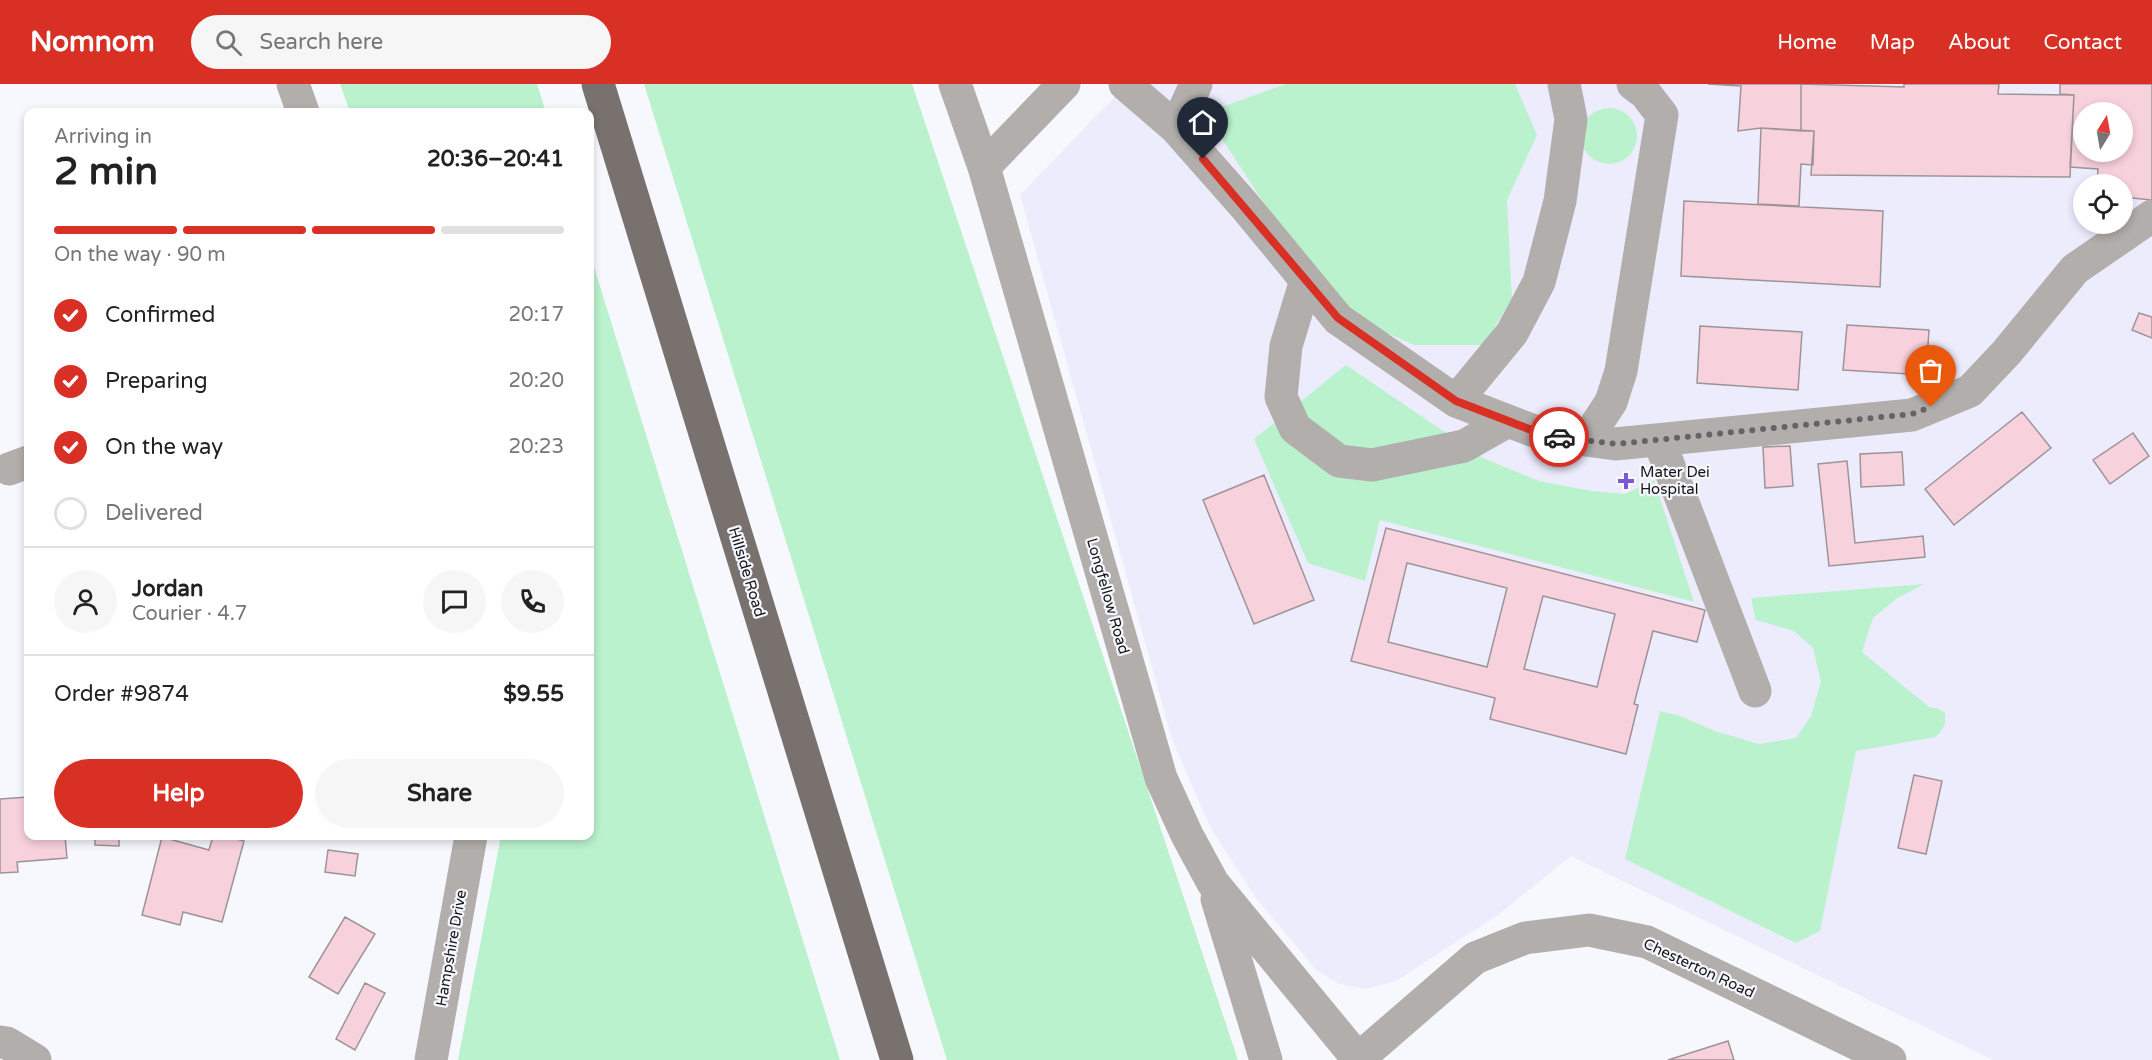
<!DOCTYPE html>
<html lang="en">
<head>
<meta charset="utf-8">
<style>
  :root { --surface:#fff; --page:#f6f6f6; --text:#222; --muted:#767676; --line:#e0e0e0; --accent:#d93025 }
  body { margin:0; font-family:"Varela Round",sans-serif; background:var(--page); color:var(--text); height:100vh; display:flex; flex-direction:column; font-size:22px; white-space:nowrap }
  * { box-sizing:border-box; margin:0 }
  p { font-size:20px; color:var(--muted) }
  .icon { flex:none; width:33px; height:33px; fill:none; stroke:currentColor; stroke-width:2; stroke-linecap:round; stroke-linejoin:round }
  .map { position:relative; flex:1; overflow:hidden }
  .side { position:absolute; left:24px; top:24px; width:570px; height:732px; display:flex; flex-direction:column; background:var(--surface); border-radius:12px; box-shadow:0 3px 9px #0003 }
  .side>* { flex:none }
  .needle { width:39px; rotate:11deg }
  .fabs { position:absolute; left:2073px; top:18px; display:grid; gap:12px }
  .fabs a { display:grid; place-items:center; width:60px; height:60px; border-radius:50%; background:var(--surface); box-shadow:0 3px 9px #0003; font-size:30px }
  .pin { position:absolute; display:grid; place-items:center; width:51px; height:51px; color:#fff; margin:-62px -26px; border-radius:50% 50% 50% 0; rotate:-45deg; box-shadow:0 0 6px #0007 }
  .pin .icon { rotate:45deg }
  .courier { position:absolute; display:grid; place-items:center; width:60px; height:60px; margin:-30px; border:4px solid #d93025; border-radius:50%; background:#fff; color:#222; box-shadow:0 2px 8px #0007 }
  .headline em { font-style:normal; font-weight:700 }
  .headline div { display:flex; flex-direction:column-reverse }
  .headline { display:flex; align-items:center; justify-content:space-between; height:102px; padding:0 30px }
  h1 { font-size:39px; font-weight:700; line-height:45px }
  .bar { display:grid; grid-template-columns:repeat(4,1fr); gap:9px 6px; align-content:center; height:72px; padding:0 30px }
  .bar i { height:8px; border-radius:4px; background:var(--line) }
  .bar .current { background:var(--accent) }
  .bar p { grid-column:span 4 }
  .line { display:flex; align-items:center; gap:15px; padding:0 30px; border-top:2px solid var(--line) }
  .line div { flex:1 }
  .round { display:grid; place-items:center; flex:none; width:63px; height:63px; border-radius:32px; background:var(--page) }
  ol { padding:0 30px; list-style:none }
  li { display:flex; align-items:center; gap:18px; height:66px }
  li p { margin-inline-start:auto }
  li .icon { padding:6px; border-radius:50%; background:var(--accent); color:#fff; stroke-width:4 }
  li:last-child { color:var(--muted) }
  li i { width:33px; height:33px; border:3px solid var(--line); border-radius:50% }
  .primary-button { display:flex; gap:12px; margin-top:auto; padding:12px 30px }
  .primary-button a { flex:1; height:69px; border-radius:36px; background:var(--accent); color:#fff; font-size:24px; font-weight:700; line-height:69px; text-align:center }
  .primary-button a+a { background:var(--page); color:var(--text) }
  header { display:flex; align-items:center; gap:36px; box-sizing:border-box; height:84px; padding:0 30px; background:var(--accent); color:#fff }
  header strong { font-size:28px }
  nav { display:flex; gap:33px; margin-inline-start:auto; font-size:21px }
  .search { width:420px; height:54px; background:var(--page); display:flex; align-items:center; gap:15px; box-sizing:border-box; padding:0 21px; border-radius:33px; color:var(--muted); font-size:22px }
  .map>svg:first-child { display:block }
  .built { fill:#edecfd; fill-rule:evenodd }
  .green { fill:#baf2cd }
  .building { fill:#f7d1dc; stroke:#9e9497; stroke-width:1.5; fill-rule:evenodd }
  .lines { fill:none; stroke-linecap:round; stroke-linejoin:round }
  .minor { stroke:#b2aeac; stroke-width:33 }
  .major { stroke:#78716d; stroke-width:33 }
  .done { stroke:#636368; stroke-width:6; stroke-dasharray:0 10.8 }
  .route { stroke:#d93025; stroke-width:8 }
  .poi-dot { fill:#795ad4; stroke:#f7f7fe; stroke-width:2 }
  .labels { text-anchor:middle; stroke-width:4.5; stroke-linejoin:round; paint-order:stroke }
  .poi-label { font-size:15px; fill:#141317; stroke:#f7f7fe; text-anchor:start }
  .street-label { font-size:15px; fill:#141317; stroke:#f7f7fe }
</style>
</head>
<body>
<header>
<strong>Nomnom</strong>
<div class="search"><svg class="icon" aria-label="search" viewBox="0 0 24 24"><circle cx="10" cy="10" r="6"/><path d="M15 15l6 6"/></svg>Search here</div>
<nav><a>Home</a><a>Map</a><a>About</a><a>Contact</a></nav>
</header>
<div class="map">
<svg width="2152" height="976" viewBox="0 0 2152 976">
  <rect width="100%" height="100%" fill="#f7f7fe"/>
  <path class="built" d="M1127,0H2152V976H1993L1571,772L1498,831L1396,897L1365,905L1339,900L1316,886L1256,814L1210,743L1172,655L1020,111ZM2084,28H2122V68H2084ZM2084,100H2122V140H2084Z"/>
  <path class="green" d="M340,0H537L546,28H350Z
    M644,0H912L1238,976H947Z
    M1286,0H1515L1537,51L1507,116L1512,215L1484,261H1414L1356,235L1301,176L1205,29Z
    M1581 52a28 28 0 1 1 56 0a28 28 0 1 1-56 0Z
    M590,170L840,976H458L501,752H590Z
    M1346,281L1483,374L1539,397L1592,407L1625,410L1654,396L1694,518L1380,436L1365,497L1308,479L1254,355Z
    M1924,500L1896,515L1873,534L1862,568L1929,623L1939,625L1945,629C1946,641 1944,645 1935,653L1856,667L1820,847L1796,859L1625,775L1660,627L1680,632L1715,647L1759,660L1796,654L1811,632L1821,598L1813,564L1794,547L1756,536L1751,514Z"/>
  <path class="building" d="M1708,0H1801V47L1761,44L1738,47L1741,2Z
    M1801,0L1904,3V0H1999L1998,10L2074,11L2070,93L1811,91L1814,47H1801Z
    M2060,0H2152V116L2122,113V100H2097L2098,85L2070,83L2074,11L2060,10ZM2084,28H2122V68H2084Z
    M1761,44L1814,47L1813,81L1801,80L1799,122L1758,120Z
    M1684,117L1883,127L1880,203L1681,192Z
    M2139,229L2152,233V254L2132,246Z
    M1847,241L1929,246L1926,291L1843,286Z
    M1700,242L1802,248L1798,306L1697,299Z
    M2022,328L2051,364L1954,441L1925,405Z
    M2133,349L2149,372L2110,400L2093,376Z
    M1790,362L1793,402L1765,404L1763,363Z
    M1902,368L1904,401L1861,403L1860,370Z
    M1847,377L1855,459L1923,452L1925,473L1829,482L1818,380Z
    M1264,391L1314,516L1254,540L1203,416Z
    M1386,444L1705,526L1697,558L1653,547L1634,620L1638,621L1626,670L1490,635L1495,614L1351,577ZM1407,479L1507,504L1487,583L1388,558ZM1543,512L1615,530L1597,603L1524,585Z
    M1914,691L1942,697L1926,770L1898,764Z
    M28,713V752H65L67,774L17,778L18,788L0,789V715Z
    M95,752H119V762L95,761Z
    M213,752H225L244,757L222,838L183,828L180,841L142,831L162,753L209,766Z
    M328,766L358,770L355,792L325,788Z
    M345,833L375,850L338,910L309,893Z
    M365,899L385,909L355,966L336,955Z
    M1728,957L1734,976H1668Z"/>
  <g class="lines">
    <path class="minor" d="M293,0L303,28
      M955,0L984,83L1161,694L1187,751L1213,799L1358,975
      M1125,0L1176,44L1244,121L1338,235L1456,317L1542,350L1615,360L1912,331L1970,307L2006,269L2075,185L2152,132
      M1176,44L1196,0
      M984,83L1064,0
      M1306,196L1286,262L1281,313L1295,344L1339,377L1372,381L1464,362L1508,337
      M1456,317L1512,249L1539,198L1560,117L1571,35L1564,0
      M1586,356L1611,318L1621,287L1662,31L1645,9L1633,0
      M1659,356L1755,607
      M9,385L28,378
      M1217,815L1266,976
      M0,958L7,959L35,976
      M431,976L471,752
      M1357,976L1475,874L1525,854L1589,846L1647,858L1890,976"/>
    <path class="major" d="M598,0L897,976"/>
  </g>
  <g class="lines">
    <path class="done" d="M1559,353L1616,360L1912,330L1931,323"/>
    <path class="route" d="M1203,75L1338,234L1456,317L1542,350L1559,353"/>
  </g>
  <path class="poi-dot" d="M1623 388h6v6h6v6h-6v6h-6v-6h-6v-6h6z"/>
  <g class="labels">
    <g class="poi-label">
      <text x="1640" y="393">Mater Dei<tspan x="1640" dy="17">Hospital</tspan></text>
    </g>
    <g class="street-label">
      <text transform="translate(747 488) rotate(73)" y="5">Hillside Road</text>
      <text transform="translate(1108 512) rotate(74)" y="5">Longfellow Road</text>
      <text transform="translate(451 864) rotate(-80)" y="5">Hampshire Drive</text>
      <text transform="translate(1699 884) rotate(25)" y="5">Chesterton Road</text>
    </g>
  </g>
</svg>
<div class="fabs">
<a><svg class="needle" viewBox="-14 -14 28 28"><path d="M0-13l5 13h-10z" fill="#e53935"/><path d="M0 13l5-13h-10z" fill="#767676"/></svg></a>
<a><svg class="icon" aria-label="locate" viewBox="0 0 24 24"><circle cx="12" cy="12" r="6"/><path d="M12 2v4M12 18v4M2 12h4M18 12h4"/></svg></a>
</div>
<div class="pin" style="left:1931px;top:323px;background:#ea580c"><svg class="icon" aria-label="bag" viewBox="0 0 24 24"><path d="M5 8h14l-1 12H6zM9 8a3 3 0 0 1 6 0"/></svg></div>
<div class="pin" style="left:1203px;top:75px;background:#1f2937"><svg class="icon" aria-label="home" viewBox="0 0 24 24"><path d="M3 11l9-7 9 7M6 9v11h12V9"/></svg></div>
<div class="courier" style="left:1559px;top:353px"><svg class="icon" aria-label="car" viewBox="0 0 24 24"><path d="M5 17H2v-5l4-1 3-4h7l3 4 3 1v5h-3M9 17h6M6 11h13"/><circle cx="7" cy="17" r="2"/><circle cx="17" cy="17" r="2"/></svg></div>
<section class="side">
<div class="headline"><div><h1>2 min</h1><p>Arriving in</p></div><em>20:36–20:41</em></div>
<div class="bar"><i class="current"></i><i class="current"></i><i class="current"></i><i></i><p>On the way · 90 m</p></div>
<ol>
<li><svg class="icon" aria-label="check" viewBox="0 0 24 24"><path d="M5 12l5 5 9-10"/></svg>Confirmed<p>20:17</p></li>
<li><svg class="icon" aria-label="check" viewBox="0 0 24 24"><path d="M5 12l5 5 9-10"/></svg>Preparing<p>20:20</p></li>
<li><svg class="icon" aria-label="check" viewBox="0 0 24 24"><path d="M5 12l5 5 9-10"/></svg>On the way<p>20:23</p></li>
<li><i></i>Delivered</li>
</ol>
<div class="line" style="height:108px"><a class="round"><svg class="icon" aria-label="person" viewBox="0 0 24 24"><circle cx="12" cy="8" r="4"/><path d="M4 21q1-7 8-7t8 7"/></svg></a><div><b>Jordan</b><p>Courier · 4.7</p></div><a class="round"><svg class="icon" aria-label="chat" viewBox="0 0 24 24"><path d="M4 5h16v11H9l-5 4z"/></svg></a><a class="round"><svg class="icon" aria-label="phone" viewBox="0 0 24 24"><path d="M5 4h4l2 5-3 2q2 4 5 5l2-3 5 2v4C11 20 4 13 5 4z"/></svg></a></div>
<div class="line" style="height:78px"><div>Order #9874</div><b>$9.55</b></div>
<div class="primary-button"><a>Help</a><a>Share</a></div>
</section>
</div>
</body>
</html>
